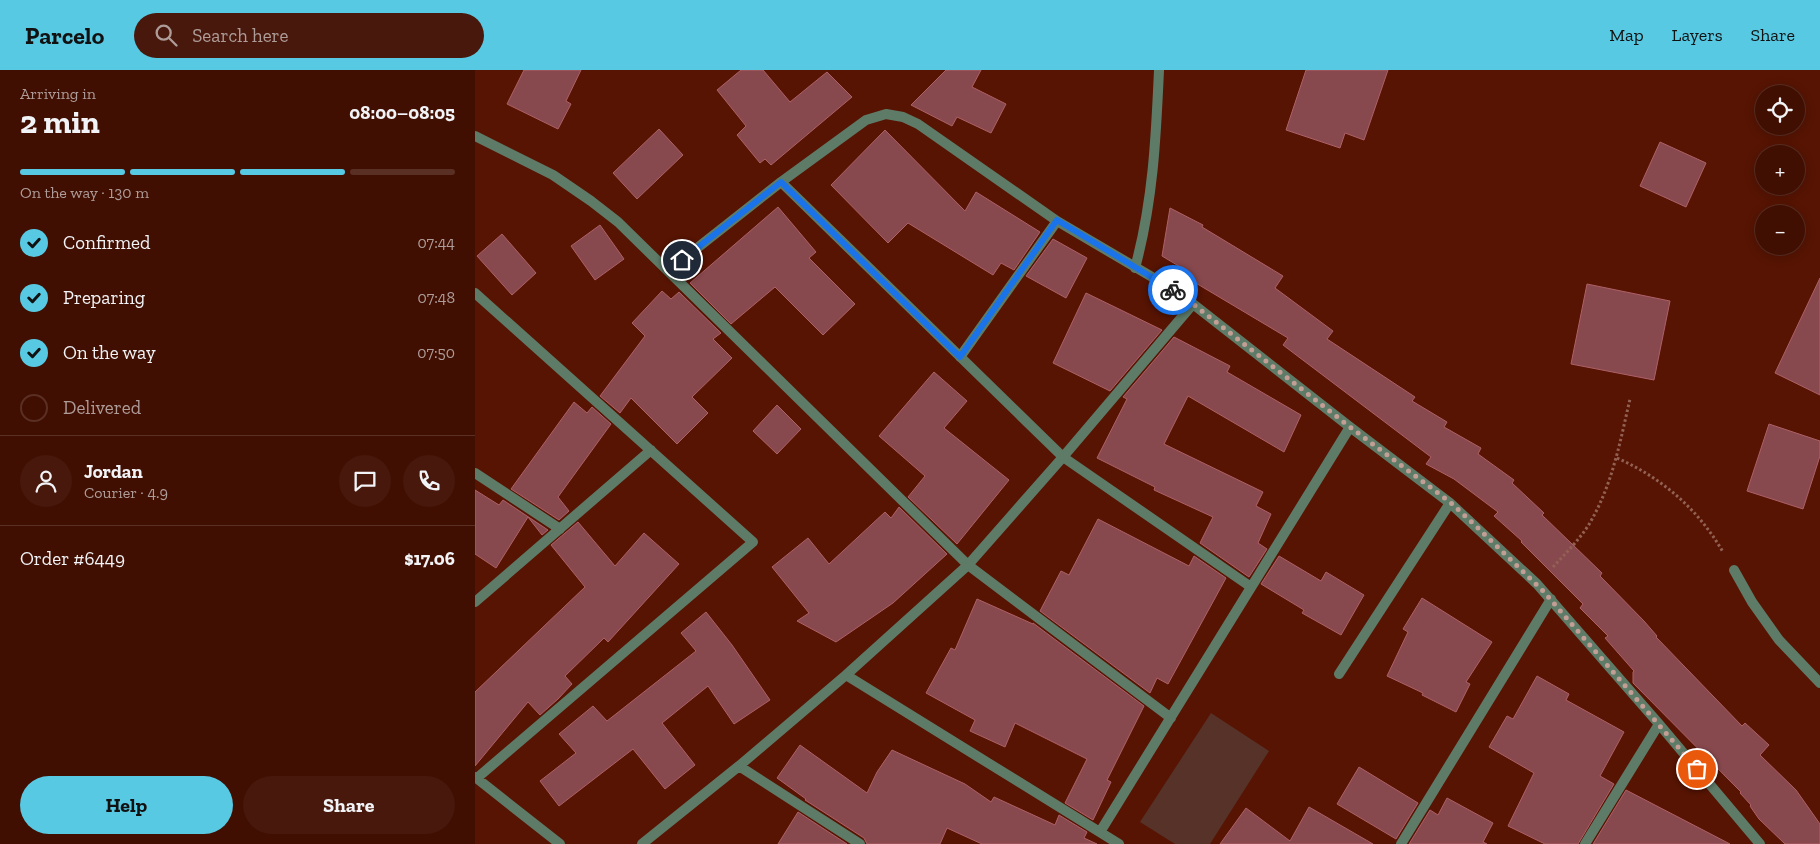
<!DOCTYPE html>
<html lang="en">
<head>
<meta charset="utf-8">
<style>
  :root { --surface:#410f02; --page:#48180c; --text:#f1f3f6; --muted:#ae9c99; --line:#5a2f24; --accent:#58c9e3 }
  body { margin:0; font-family:"Zilla Slab",serif; background:var(--page); color:var(--text); height:100vh; display:flex; flex-direction:column; font-size:19px; white-space:nowrap }
  * { box-sizing:border-box; margin:0 }
  p { font-size:16px; color:var(--muted) }
  .icon { flex:none; width:28px; height:28px; fill:none; stroke:currentColor; stroke-width:2; stroke-linecap:round; stroke-linejoin:round }
  .map { position:relative; flex:1; overflow:hidden }
  .side { display:flex; flex-direction:column; background:var(--surface); width:475px }
  .side>* { flex:none }
  .tools { position:absolute; left:1280px; top:15px; display:grid; gap:10px }
  .tools a { display:grid; place-items:center; width:50px; height:50px; border-radius:50%; background:var(--surface); box-shadow:0 2px 12px #0003,0 0 0 1px var(--line); font-size:25px }
  .pin { position:absolute; display:grid; place-items:center; width:42px; height:42px; color:#fff; margin:-21px; border:2px solid #fff; border-radius:50%; box-shadow:0 1px 5px #0007 }
  .courier { position:absolute; display:grid; place-items:center; width:50px; height:50px; margin:-25px; border:4px solid #1a73e8; border-radius:50%; background:#fff; color:#222; box-shadow:0 1px 6px #0007 }
  .head em { font-style:normal; font-weight:800 }
  .head div { display:flex; flex-direction:column-reverse }
  .head { display:flex; align-items:center; justify-content:space-between; height:85px; padding:0 20px }
  h1 { font-size:32px; font-weight:800; line-height:38px }
  .bar { display:grid; grid-template-columns:repeat(4,1fr); gap:8px 5px; align-content:center; height:60px; padding:0 20px }
  .bar i { height:6px; border-radius:4px; background:var(--line) }
  .bar .active { background:var(--accent) }
  .bar p { grid-column:span 4 }
  .line { display:flex; align-items:center; gap:12px; padding:0 20px; border-top:1px solid var(--line) }
  .line div { flex:1 }
  .round { display:grid; place-items:center; flex:none; width:52px; height:52px; border-radius:26px; background:var(--page) }
  ol { padding:0 20px; list-style:none }
  li { display:flex; align-items:center; gap:15px; height:55px }
  li p { margin-inline-start:auto }
  li .icon { padding:5px; border-radius:50%; background:var(--accent); color:#111; stroke-width:4 }
  li:last-child { color:var(--muted) }
  li i { width:28px; height:28px; border:2px solid var(--line); border-radius:50% }
  .action { display:flex; gap:10px; margin-top:auto; padding:10px 20px }
  .action a { flex:1; height:58px; border-radius:30px; background:var(--accent); color:#111; font-size:20px; font-weight:800; line-height:58px; text-align:center }
  .action a+a { background:var(--page); color:var(--text) }
  header { display:flex; align-items:center; gap:30px; box-sizing:border-box; height:70px; padding:0 25px; background:var(--accent); color:#111 }
  header strong { font-size:24px }
  nav { display:flex; gap:28px; margin-inline-start:auto; font-size:18px }
  .search { width:350px; height:45px; background:var(--page); display:flex; align-items:center; gap:12px; box-sizing:border-box; padding:0 18px; border-radius:28px; color:var(--muted); font-size:19px }
  main { display:flex; flex:1; min-height:0 }
  .map>svg:first-child { display:block }
  .green { fill:#563229 }
  .building { fill:#88494e; stroke:#ae6067 }
  .lines { fill:none; stroke-linecap:round; stroke-linejoin:round }
  .path { stroke:#926154; stroke-width:3; stroke-dasharray:2.5 2.5; stroke-linecap:butt }
  .minor { stroke:#5e7b68; stroke-width:10 }
  .done { stroke:#c29e95; stroke-width:5; stroke-dasharray:0 9 }
  .route { stroke:#1a73e8; stroke-width:6 }
</style>
</head>
<body>
<header>
<strong>Parcelo</strong>
<div class="search"><svg class="icon" aria-label="search" viewBox="0 0 24 24"><circle cx="10" cy="10" r="6"/><path d="M15 15l6 6"/></svg>Search here</div>
<nav><a>Map</a><a>Layers</a><a>Share</a></nav>
</header>
<main>
<section class="side">
<div class="head"><div><h1>2 min</h1><p>Arriving in</p></div><em>08:00–08:05</em></div>
<div class="bar"><i class="active"></i><i class="active"></i><i class="active"></i><i></i><p>On the way · 130 m</p></div>
<ol>
<li><svg class="icon" aria-label="check" viewBox="0 0 24 24"><path d="M5 12l5 5 9-10"/></svg>Confirmed<p>07:44</p></li>
<li><svg class="icon" aria-label="check" viewBox="0 0 24 24"><path d="M5 12l5 5 9-10"/></svg>Preparing<p>07:48</p></li>
<li><svg class="icon" aria-label="check" viewBox="0 0 24 24"><path d="M5 12l5 5 9-10"/></svg>On the way<p>07:50</p></li>
<li><i></i>Delivered</li>
</ol>
<div class="line" style="height:90px"><a class="round"><svg class="icon" aria-label="person" viewBox="0 0 24 24"><circle cx="12" cy="8" r="4"/><path d="M4 21q1-7 8-7t8 7"/></svg></a><div><b>Jordan</b><p>Courier · 4.9</p></div><a class="round"><svg class="icon" aria-label="chat" viewBox="0 0 24 24"><path d="M4 5h16v11H9l-5 4z"/></svg></a><a class="round"><svg class="icon" aria-label="phone" viewBox="0 0 24 24"><path d="M5 4h4l2 5-3 2q2 4 5 5l2-3 5 2v4C11 20 4 13 5 4z"/></svg></a></div>
<div class="line" style="height:65px"><div>Order #6449</div><b>$17.06</b></div>
<div class="action"><a>Help</a><a>Share</a></div>
</section>
<div class="map">
<svg width="1345" height="774" viewBox="0 0 1345 774">
  <rect width="100%" height="100%" fill="#571403"/>
  <path class="green" d="M736,643L794,681L735,774H700L665,752Z"/>
  <path class="building" d="M49,0H106L91,31L96,34L83,59L32,34Z
    M266,0H288L315,32L352,2L377,27L296,95L290,89L285,93L262,65L271,56L242,20Z
    M471,0H506L497,17L531,34L516,63L482,47L477,56L436,35Z
    M831,0H913L889,70L870,63L865,78L811,60Z
    M184,59L208,85L162,129L138,103Z
    M410,60L490,141L501,122L565,162L539,200L526,193L518,205L433,153L413,173L356,115Z
    M1185,72L1231,93L1211,137L1165,116Z
    M303,137L341,182L334,188L380,234L348,265L300,217L256,254L215,213Z
    M695,138L728,155L727,157L808,206L800,218L858,261L852,269L940,327L937,331L972,352L969,357L1006,378L1003,384L1039,410L1037,413L1069,443L1067,445L1127,503L1125,506L1169,551L1182,566L1181,567L1267,656L1270,653L1294,675L1285,685L1321,720L1345,754V774H1310L1284,749L1275,736L1276,735L1265,723L1266,722L1158,613V602L1159,601L1130,568L1133,566L1105,538L1108,534L1046,472L1047,471L1019,446L1023,442L979,409L951,394L956,387L808,275L813,268L714,209L717,204L687,186Z
    M125,155L149,189L120,210L96,176Z
    M27,164L61,203L37,225L2,186Z
    M578,169L612,188L591,228L551,206Z
    M1345,208V325L1300,303Z
    M1112,214L1195,231L1179,310L1096,294Z
    M187,221L196,229L204,222L246,263L238,269L257,288L217,327L233,343L202,374L156,328L145,343L125,326L170,266L157,253Z
    M611,223L687,260L635,321L578,293Z
    M699,267L755,296L752,302L826,345L809,382L713,326L689,374L788,422L781,436L796,444L783,473L792,479L774,507L725,473L738,447L679,420L680,417L622,388L652,329L648,327Z
    M459,302L492,331L469,358L534,410L482,474L433,427L450,406L404,366Z
    M99,332L112,343L117,337L136,354L83,427L94,441L84,450L36,419Z
    M302,335L326,359L302,384L278,361Z
    M1294,354L1345,371V386L1328,439L1272,421Z
    M0,420L24,435L28,430L73,460L67,465L53,447L21,498L0,484Z
    M424,437L472,484L418,533L361,572L322,551L334,543L297,497L333,468L354,494L410,442L416,448Z
    M623,449L714,496L719,486L751,508L693,614L682,608L675,623L565,541L586,501L594,505Z
    M103,452L140,496L169,463L204,494L133,572L129,568L90,606L97,614L83,629L65,645L53,632L0,696V622L110,517L76,475Z
    M804,486L846,511L851,502L889,525L866,565L827,543L829,540L786,514Z
    M947,528L1017,572L991,612L995,614L981,642L947,625L948,623L912,606L933,562L928,559Z
    M502,529L558,554V553L669,636L632,710L636,712L618,750L590,733L612,689L540,653L530,677L495,661L500,650L451,623L476,578L480,580Z
    M231,542L257,575L295,630L259,654L233,616L187,653L220,695L190,719L158,679L84,736L65,711L101,683L84,664L118,636L132,651L221,581L206,563Z
    M1062,606L1094,624L1091,630L1149,662L1125,706L1139,714L1103,774H1070L1033,756L1059,703L1014,677L1032,646L1038,649Z
    M325,675L392,723L402,702L417,680L490,714L516,732L519,727L580,755L584,745L612,762L609,768L622,774H507L472,758L465,774H392L389,768L330,730L331,729L302,708Z
    M884,697L943,733L921,769L862,734Z
    M1151,720L1255,774H1118Z
    M972,728L1018,753L1008,772L1012,774H934L955,740L963,745Z
    M834,737L898,774H745L771,738L815,771Z
    M323,742L372,774H303Z"/>
  <g class="lines">
    <path class="path" d="M1142,388C1187,408 1223,439 1248,482
      M1078,497C1090,484 1103,471 1113,456C1137,417 1145,372 1155,329"/>
    <path class="minor" d="M0,66L78,105L116,131L143,152L493,495L696,648
      M306,112L588,387L776,517
      M660,198C678,132 681,68 684,0
      M193,201L306,112L391,50L411,44L428,47L443,54L582,151L689,214L718,234L875,357L975,433L1062,514L1184,654L1285,774
      M0,223L278,472L2,708
      M485,287L582,151
      M0,403L85,459
      M1259,500L1277,532L1304,570L1345,613
      M0,532L176,380
      M864,604L975,433
      M371,605L644,774
      M264,696L385,774
      M0,707L85,774
      M625,762L875,357
      M167,774L264,696L371,605L493,495L588,387L718,234
      M926,774L1076,529
      M1110,774L1184,654"/>
  </g>
  <g class="lines">
    <path class="done" d="M698,220L718,234L875,357L975,432L1003,458L1069,522L1222,699"/>
    <path class="route" d="M207,190L306,112L485,287L582,150L698,220"/>
  </g>
</svg>
<div class="tools">
<a><svg class="icon" aria-label="locate" viewBox="0 0 24 24"><circle cx="12" cy="12" r="6"/><path d="M12 2v4M12 18v4M2 12h4M18 12h4"/></svg></a>
<a>+</a>
<a>−</a>
</div>
<div class="pin" style="left:1222px;top:699px;background:#ea580c"><svg class="icon" aria-label="bag" viewBox="0 0 24 24"><path d="M5 8h14l-1 12H6zM9 8a3 3 0 0 1 6 0"/></svg></div>
<div class="pin" style="left:207px;top:190px;background:#1f2937"><svg class="icon" aria-label="home" viewBox="0 0 24 24"><path d="M3 11l9-7 9 7M6 9v11h12V9"/></svg></div>
<div class="courier" style="left:698px;top:220px"><svg class="icon" aria-label="bike" viewBox="0 0 24 24"><circle cx="6" cy="16" r="4"/><circle cx="18" cy="16" r="4"/><path d="M6 16l4-8h5l3 8M10 8l3 8H6M13 5h3"/></svg></div>
</div>
</main>
</body>
</html>
